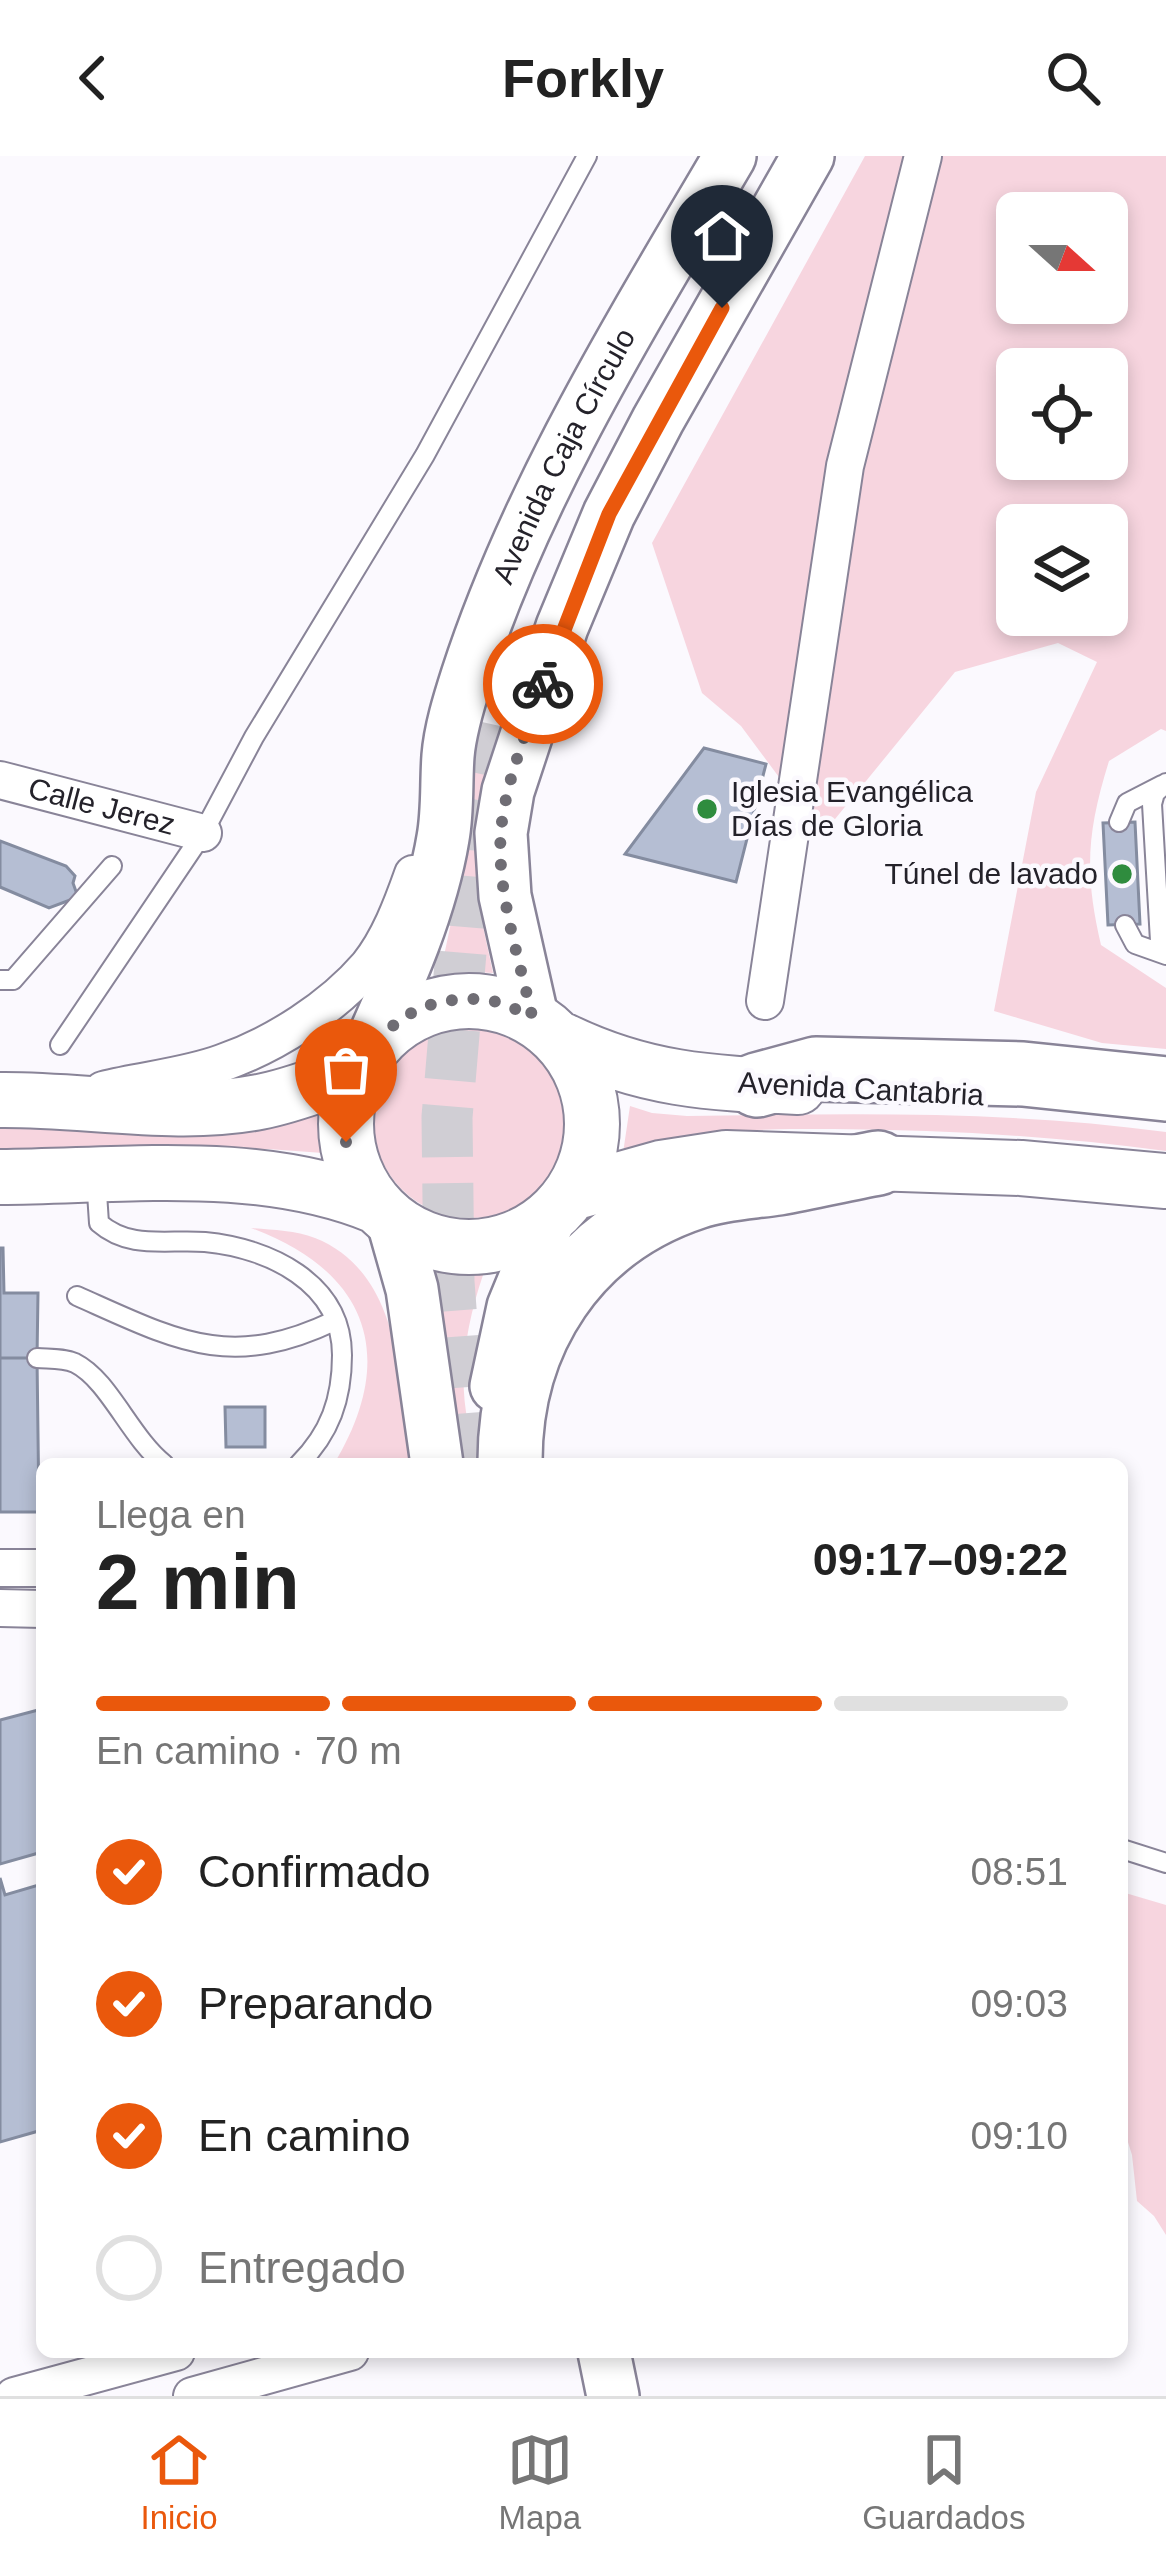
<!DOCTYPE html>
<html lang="es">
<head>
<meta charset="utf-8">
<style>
  :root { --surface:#fff; --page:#f6f6f6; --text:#222; --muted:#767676; --line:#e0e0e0; --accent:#ea580c }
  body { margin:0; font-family:Helvetica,sans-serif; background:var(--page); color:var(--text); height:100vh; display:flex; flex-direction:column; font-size:45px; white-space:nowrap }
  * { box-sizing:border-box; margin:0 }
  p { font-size:39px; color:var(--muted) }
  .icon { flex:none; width:66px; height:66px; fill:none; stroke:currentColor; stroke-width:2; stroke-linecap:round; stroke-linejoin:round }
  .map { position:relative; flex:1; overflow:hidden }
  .sheet { position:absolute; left:36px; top:1302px; width:1092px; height:900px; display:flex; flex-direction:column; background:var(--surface); border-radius:18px; box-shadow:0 6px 18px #0003 }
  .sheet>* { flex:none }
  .needle { width:78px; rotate:111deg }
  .tools { position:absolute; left:996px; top:36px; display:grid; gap:24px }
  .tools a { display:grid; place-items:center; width:132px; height:132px; border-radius:18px; background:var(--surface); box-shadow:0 6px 18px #0003; font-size:60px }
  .pin { position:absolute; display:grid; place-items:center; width:102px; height:102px; color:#fff; margin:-123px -51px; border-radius:50% 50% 50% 0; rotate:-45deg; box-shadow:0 0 12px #0007 }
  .pin .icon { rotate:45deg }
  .courier { position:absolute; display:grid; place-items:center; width:120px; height:120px; margin:-60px; border:9px solid #ea580c; border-radius:50%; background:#fff; color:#222; box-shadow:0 3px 15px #0007 }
  .headline em { font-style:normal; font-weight:700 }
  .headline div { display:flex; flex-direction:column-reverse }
  .headline { display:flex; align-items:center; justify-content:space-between; height:204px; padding:0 60px }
  h1 { font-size:78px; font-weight:700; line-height:90px }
  .bar { display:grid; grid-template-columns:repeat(4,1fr); gap:18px 12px; align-content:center; height:144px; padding:0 60px }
  .bar i { height:15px; border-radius:9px; background:var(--line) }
  .bar .selected { background:var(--accent) }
  .bar p { grid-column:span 4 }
  ol { padding:0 60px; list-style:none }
  li { display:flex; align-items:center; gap:36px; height:132px }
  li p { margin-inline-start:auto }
  li .icon { padding:12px; border-radius:50%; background:var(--accent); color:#fff; stroke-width:4 }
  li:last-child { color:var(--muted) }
  li i { width:66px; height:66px; border:6px solid var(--line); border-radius:50% }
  header { display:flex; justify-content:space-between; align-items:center; height:156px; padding:0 60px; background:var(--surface); font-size:54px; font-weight:700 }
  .dock { display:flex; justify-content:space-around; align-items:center; height:168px; border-top:3px solid var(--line); background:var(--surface); font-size:33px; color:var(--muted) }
  .dock a { display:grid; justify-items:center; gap:6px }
  .dock .selected { color:var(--accent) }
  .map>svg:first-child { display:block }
  .green { fill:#f7d5df; fill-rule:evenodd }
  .building { fill:#b5bed3; stroke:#848ca0; stroke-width:3 }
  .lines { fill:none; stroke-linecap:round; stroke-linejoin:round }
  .secondary-tunnel { stroke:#d0ced4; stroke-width:51; stroke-dasharray:51 26; stroke-linecap:butt }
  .lane-casing { stroke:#898498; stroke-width:22 }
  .street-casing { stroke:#898498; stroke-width:40 }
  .secondary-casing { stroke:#898498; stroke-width:56 }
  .primary-casing { stroke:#898498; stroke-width:58 }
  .highway-casing { stroke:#898498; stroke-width:68 }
  .lane { stroke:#fff; stroke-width:18 }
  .street { stroke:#fff; stroke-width:36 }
  .secondary { stroke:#fff; stroke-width:51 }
  .primary { stroke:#fff; stroke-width:54 }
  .highway { stroke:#fff; stroke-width:63 }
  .done { stroke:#6f6d74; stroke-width:12; stroke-dasharray:0 21.6 }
  .route { stroke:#ea580c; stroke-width:15 }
  .poi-dot { fill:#2f8c3e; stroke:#fbf9fe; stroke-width:4.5 }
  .labels { text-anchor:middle; stroke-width:9; stroke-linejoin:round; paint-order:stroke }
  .street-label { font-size:30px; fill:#24222a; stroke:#fbf9fe }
  .poi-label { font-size:30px; fill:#24222a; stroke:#fbf9fe; text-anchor:start }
</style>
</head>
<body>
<header><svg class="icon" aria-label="back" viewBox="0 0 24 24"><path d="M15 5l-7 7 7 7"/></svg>Forkly<svg class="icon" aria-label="search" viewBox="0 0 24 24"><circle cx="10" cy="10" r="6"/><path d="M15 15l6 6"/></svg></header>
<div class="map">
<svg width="1166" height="2240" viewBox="0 0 1166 2240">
  <rect width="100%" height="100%" fill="#fbf9fe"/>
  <path class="green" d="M865,0H1166V575L1161,573L1109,605C1087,676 1084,716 1101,789L1166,832V893L1102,887L994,855L1036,636L1097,506L1058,487L955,516L822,679L741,570L702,537L652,387ZM1017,57H1107V147H1017ZM1017,213H1107V303H1017ZM1017,369H1107V459H1017Z
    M467,566L507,580L479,709L481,761L493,817L441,814L460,724Z
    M373 964a98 98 0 1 1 196 0a98 98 0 1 1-196 0Z
    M630,950L652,957L687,960C849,958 1005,954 1166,976V995C1055,980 946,974 834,973C765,973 688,972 623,997Z
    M322,951L323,997L268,993L0,995V973L269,969Z
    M251,1072C271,1074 295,1074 315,1082C403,1117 400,1230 412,1308H334C399,1200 368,1115 251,1072Z
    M434,1113L483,1119C462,1181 453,1247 482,1308H454Z
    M1122,1736L1166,1749V2079L1154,2060L1137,2045L1132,1999L1122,1967Z"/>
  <path class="building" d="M704,592L766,608L736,726L625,698Z
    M1135,666L1140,768L1108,769L1103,667Z
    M0,685L66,710L75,720L73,727L78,741L49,752L0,731Z
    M0,1092H3L4,1137H38L37,1202H0Z
    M0,1202H37L39,1356H0Z
    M225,1251H265V1291H226Z
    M42,1553V1696L0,1708V1564Z
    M0,1722L5,1739L42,1728V1974L0,1986Z"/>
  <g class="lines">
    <path class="secondary-tunnel" d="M467,1308L460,1273L449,1126L447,961L473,655L503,521"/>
    <defs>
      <path id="lane" d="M1166,627L1155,637L1152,648L1160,785L1166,795
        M1119,666L1127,647L1162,629
        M1125,769L1135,788L1166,799
        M0,824H13L112,710
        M60,889L203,677L254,581L425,299L587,0
        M96,1022L99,1067C130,1094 167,1083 205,1086C268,1092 342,1126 342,1199C342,1243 330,1277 299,1308
        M77,1140C176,1184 229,1215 334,1165
        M37,1202C50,1203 64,1202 75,1207C109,1224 130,1281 164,1308
        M1122,1693L1166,1707"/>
      <g id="street">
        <path id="s1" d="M0,624L203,677"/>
        <path d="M765,845L845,310L923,0"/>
        <path d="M103,934C142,924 184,921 222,907C274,889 332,852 368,810C389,784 402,749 413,718"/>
        <path d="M0,1412H42"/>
        <path d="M0,1452L42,1453"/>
        <path d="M14,2240L176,2196"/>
        <path d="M192,2240L350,2196"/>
      </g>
      <g id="secondary">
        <path d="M532,860L505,740L501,677L508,635L562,471L609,358L658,264L808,0"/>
        <path id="s2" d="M367,896C397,829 431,755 443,682C448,655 446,627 448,600C450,574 459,545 467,520C527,335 632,167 730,0"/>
        <path d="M393,1066L412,1133L437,1308"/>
        <path d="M496,1230L513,1151L550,1061"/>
        <path d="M604,2196L613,2240"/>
      </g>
      <path id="primary" d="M346 968a123 123 0 1 1 246 0a123 123 0 1 1-246 0Z
        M562,884C644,924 708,927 798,931
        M0,944C82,943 180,962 259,946C292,940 325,926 356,916
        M0,1021C125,1020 259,1002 376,1050
        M572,1037L661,1012L726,1002L1021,1012L1166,1025"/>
      <path id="highway" d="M757,929L816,913L1023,918L1166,933
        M510,1308C509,1184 577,1080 696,1041C722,1032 752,1031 778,1027C812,1021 845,1013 878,1007"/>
    </defs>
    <use href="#lane" class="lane-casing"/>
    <use href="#street" class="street-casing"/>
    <use href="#secondary" class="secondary-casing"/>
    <use href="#primary" class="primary-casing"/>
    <use href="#highway" class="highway-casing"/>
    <use href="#lane" class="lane"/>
    <use href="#street" class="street"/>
    <use href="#secondary" class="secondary"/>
    <use href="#primary" class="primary"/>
    <use href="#highway" class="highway"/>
  </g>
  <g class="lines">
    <path class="done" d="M346,986C346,903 396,834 487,844C502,846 518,855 532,860C519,801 496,735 501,674C506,624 527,575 543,528"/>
    <path class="route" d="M543,528L609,358L722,152"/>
  </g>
  <g class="poi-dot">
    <circle cx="707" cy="653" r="12"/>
    <circle cx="1122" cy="718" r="12"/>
  </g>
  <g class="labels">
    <g class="street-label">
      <text dy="10" stroke="none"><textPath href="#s2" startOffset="633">Avenida Caja Círculo</textPath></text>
      <text dy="10" stroke="none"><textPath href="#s1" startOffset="105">Calle Jerez</textPath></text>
      <text transform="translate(861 933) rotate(3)" y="10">Avenida Cantabria</text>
    </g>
    <g class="poi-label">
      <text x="731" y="646">Iglesia Evangélica<tspan x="731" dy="34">Días de Gloria</tspan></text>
      <text x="1098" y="728" text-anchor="end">Túnel de lavado</text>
    </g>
  </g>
</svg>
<div class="tools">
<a><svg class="needle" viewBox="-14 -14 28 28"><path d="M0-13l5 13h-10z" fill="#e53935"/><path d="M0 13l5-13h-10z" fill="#767676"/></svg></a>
<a><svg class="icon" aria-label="locate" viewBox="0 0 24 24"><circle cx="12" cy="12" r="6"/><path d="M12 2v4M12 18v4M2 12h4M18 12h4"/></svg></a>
<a><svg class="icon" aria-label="layers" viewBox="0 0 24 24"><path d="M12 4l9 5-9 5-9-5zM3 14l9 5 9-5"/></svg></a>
</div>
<div class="pin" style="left:346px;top:986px;background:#ea580c"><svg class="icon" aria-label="bag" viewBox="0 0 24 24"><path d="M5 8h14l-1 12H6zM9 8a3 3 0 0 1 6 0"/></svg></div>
<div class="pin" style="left:722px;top:152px;background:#1f2937"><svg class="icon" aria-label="home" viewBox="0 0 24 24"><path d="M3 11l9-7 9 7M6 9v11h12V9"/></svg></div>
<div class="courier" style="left:543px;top:528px"><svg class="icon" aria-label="bike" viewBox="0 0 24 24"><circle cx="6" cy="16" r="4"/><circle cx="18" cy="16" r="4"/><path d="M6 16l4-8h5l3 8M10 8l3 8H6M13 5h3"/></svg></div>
<section class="sheet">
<div class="headline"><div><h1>2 min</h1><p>Llega en</p></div><em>09:17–09:22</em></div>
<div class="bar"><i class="selected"></i><i class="selected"></i><i class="selected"></i><i></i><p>En camino · 70 m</p></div>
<ol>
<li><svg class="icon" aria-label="check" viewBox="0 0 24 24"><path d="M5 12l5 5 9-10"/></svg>Confirmado<p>08:51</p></li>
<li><svg class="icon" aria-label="check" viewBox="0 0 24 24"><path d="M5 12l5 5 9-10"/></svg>Preparando<p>09:03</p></li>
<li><svg class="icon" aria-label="check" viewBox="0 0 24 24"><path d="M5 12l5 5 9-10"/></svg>En camino<p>09:10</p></li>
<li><i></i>Entregado</li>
</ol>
</section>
</div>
<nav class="dock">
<a class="selected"><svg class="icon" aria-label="home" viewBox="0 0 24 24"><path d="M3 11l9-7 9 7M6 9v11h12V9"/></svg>Inicio</a>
<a><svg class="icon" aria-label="map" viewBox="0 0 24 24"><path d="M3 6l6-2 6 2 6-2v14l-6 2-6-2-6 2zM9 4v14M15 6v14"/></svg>Mapa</a>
<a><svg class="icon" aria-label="saved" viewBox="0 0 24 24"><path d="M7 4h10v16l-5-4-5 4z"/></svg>Guardados</a>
</nav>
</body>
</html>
